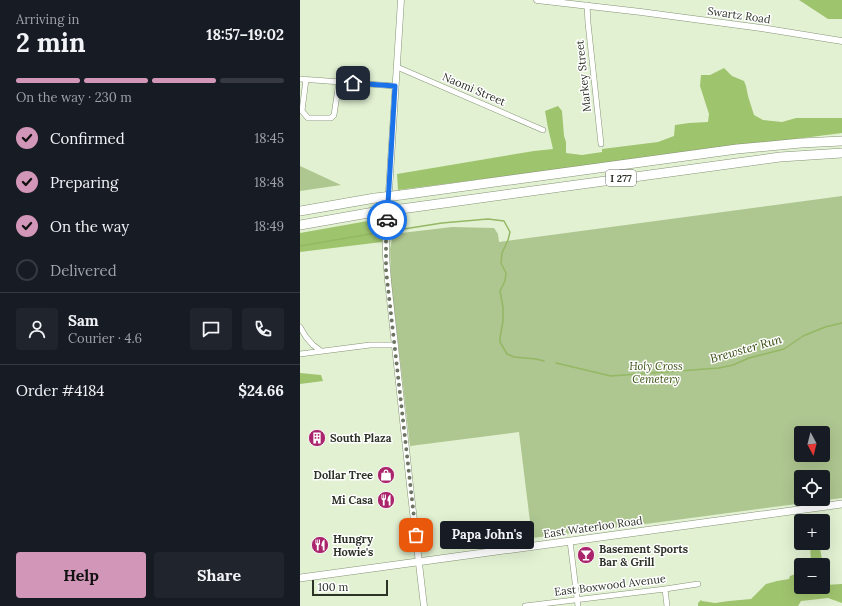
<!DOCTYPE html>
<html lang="en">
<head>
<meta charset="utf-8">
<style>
  :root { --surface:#171b24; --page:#20242c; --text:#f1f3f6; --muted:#9ea1a6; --line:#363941; --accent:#d296b8 }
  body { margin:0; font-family:Lora,serif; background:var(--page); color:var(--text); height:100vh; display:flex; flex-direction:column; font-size:15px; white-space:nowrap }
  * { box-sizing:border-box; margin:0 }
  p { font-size:13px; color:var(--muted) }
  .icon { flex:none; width:22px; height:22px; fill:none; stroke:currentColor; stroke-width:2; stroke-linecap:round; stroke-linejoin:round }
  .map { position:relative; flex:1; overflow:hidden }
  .side { display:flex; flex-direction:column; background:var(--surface); width:300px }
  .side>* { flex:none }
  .needle { width:26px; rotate:173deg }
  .fabs { position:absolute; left:494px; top:426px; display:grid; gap:8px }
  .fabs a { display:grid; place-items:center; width:36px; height:36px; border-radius:4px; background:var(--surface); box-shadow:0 4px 16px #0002; font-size:20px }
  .scale { position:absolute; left:12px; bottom:10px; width:76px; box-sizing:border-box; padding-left:4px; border:2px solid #2c3226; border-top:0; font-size:11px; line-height:14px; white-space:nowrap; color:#2c3226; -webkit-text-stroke:3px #fff; paint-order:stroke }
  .pin { position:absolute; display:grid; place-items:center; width:34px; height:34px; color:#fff; margin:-17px; border-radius:8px; box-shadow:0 2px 6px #0006 }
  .courier { position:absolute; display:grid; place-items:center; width:40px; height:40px; margin:-20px; border:3px solid #1a73e8; border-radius:50%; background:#fff; color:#222; box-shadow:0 1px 5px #0007 }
  .bubble { position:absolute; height:28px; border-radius:4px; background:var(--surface); box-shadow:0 4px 16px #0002; font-size:13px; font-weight:700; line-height:28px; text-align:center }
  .overview em { font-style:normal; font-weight:700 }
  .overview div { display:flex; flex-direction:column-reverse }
  .overview { display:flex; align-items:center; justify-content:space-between; height:68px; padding:0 16px }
  h1 { font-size:26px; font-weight:700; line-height:30px }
  .bar { display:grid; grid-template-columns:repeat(4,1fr); gap:6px 4px; align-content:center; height:48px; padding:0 16px }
  .bar i { height:5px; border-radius:3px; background:var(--line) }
  .bar .selected { background:var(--accent) }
  .bar p { grid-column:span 4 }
  .line { display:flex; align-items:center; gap:10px; padding:0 16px; border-top:1px solid var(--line) }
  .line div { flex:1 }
  .round { display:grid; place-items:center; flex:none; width:42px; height:42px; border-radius:4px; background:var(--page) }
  ol { padding:0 16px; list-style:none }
  li { display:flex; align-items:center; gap:12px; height:44px }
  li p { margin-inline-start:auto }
  li .icon { padding:4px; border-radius:50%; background:var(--accent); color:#111; stroke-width:4 }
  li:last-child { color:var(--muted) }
  li i { width:22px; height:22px; border:2px solid var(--line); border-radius:50% }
  .cta { display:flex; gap:8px; margin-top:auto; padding:8px 16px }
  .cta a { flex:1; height:46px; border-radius:4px; background:var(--accent); color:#111; font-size:16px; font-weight:700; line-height:46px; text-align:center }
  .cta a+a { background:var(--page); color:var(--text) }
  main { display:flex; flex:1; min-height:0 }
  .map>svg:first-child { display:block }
  .green { fill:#aec690; fill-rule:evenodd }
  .forest { fill:#9fc46e }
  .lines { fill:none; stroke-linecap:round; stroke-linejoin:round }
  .stream { stroke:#94b863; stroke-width:1.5 }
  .minor-casing { stroke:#869376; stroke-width:6 }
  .tertiary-casing { stroke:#869376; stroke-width:7 }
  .secondary-casing { stroke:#869376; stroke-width:8 }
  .motorway-casing { stroke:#869376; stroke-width:10 }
  .minor { stroke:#fff; stroke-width:5 }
  .tertiary { stroke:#fff; stroke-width:6 }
  .secondary { stroke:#fff; stroke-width:7 }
  .motorway { stroke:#fff; stroke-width:9 }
  .motorway-bridge-casing { stroke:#869376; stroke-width:10; stroke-linecap:butt }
  .motorway-bridge { stroke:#fff; stroke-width:9 }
  .done { stroke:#6c7562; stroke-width:4; stroke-dasharray:0 7.2 }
  .route { stroke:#1a73e8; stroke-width:5 }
  .labels { text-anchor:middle; stroke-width:3; stroke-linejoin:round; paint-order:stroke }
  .shield { fill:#fff; stroke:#6b7067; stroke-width:1 }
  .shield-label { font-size:10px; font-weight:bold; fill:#2c3226 }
  .street-label { font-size:11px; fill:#2c3226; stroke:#fff }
  .park-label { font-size:11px; font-style:italic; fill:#394f12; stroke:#fff }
  .poi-label { font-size:11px; font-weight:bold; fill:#2c3226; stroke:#fff; text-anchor:start }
  .water-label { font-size:12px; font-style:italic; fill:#33490a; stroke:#fff }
</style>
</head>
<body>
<main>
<section class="side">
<div class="overview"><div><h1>2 min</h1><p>Arriving in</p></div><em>18:57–19:02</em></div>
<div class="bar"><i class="selected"></i><i class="selected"></i><i class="selected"></i><i></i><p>On the way · 230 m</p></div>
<ol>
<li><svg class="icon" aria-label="check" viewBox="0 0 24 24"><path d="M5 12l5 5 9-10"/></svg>Confirmed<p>18:45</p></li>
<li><svg class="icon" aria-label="check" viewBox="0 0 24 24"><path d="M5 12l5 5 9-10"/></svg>Preparing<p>18:48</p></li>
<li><svg class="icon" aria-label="check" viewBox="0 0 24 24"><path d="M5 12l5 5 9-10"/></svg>On the way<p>18:49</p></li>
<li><i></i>Delivered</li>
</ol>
<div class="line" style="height:72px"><a class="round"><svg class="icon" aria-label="person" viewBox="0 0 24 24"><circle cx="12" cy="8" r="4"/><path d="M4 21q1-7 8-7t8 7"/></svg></a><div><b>Sam</b><p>Courier · 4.6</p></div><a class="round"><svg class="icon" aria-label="chat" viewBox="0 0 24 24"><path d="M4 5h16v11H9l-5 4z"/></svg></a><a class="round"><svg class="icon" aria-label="phone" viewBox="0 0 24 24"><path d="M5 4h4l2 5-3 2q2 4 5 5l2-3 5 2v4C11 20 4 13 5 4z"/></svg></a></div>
<div class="line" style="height:52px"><div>Order #4184</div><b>$24.66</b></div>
<div class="cta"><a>Help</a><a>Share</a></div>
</section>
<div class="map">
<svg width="542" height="606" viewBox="0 0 542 606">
  <rect width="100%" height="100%" fill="#e2f1d2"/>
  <path class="green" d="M0,166L41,185L0,191Z
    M542,196V498L323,527L232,538L219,432L110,446L91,281L90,249L93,234L152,227L194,228L198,234L199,242ZM501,433H523V455H501ZM501,477H523V499H501Z"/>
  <path class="forest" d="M499,0H542V19H528Z
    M424,68L432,76L444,81L446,86L448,96L454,115L463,120L482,122L496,118H542V133L98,190L97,174L234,151L253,149L248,128L245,111L258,106L262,111L264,136L266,142V153L282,155L302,152V149L358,142L374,136L375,125L389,123L408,122L409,114L400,86L401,75H410Z
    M79,219C83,226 82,234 82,242L0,252V233Z
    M0,373L21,375L23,381L0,384Z
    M510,543H519L523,565H511Z
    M523,567L525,585L542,584V603L528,598L501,601L498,606H398V603L401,600L402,601L415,603L429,601L451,599L466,584L477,581L489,579L490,576L501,572V587H523Z"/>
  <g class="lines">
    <path class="stream" d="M91,231L142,223L188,219L204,221L210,232L208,240L202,253L201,263L206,273L205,281L200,291L203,307V321L200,338V342L207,354L214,357L236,359L244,361
      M0,246L82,232
      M256,363L311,376L419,368L433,365L449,358L484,349L503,336L525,327L542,323"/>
    <defs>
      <path id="minor" d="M287,5L288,23L301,144
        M97,67L243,130
        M0,79L95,86
        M6,79L2,111L8,118H31L34,115L39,82
        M0,327L6,337L13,345L21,351
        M0,354L70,345H95
        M270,541L278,606
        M365,589L367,606
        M225,606L365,589L398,584"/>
      <path id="tertiary" d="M101,0L86,239V256L88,281L111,495L124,606
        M237,0L341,12L461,28L542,41"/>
      <path id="secondary" d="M0,578L542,504"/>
      <path id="motorway" d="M101,195L437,149L501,143L542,141
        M101,209L480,157L542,153
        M0,211L75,198
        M0,225L74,212"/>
    </defs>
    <use href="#minor" class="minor-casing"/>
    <use href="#tertiary" class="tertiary-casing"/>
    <use href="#secondary" class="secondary-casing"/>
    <use href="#motorway" class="motorway-casing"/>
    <use href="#minor" class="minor"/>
    <use href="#tertiary" class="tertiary"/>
    <use href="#secondary" class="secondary"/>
    <use href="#motorway" class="motorway"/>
    <defs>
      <path id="motorway-bridge" d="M75,198L101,195
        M74,212L101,209"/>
    </defs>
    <use href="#motorway-bridge" class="motorway-bridge-casing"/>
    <use href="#motorway-bridge" class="motorway-bridge"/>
  </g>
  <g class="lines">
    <path class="done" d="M87,220L86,239V270L116,535"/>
    <path class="route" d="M53,83L95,86L87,220"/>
  </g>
  <defs>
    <symbol id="building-disc" viewBox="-11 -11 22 22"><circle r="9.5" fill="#ab256d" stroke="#fff"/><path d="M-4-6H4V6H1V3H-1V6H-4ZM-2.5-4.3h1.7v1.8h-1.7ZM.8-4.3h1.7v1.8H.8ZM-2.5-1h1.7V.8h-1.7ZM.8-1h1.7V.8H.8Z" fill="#fff"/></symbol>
    <symbol id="shop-disc" viewBox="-11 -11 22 22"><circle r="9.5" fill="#ab256d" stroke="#fff"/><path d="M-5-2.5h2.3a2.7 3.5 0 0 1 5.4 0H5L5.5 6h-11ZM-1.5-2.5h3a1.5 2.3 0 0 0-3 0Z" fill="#fff"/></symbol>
    <symbol id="restaurant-disc" viewBox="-11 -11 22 22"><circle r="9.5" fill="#ab256d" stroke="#fff"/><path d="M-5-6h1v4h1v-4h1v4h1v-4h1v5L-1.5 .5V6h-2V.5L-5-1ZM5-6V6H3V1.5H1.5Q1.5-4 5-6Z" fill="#fff"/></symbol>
    <symbol id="bar-disc" viewBox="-11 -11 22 22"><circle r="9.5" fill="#ab256d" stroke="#fff"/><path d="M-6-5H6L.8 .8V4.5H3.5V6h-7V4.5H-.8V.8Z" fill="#fff"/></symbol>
  </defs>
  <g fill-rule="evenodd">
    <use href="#building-disc" x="7" y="428" width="20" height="20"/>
    <use href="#shop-disc" x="76" y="465" width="20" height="20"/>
    <use href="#restaurant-disc" x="76" y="490" width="20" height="20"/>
    <use href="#restaurant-disc" x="10" y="535" width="20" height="20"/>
    <use href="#bar-disc" x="276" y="545" width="20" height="20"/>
  </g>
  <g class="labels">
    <rect class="shield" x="306" y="170" width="30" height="16" rx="3"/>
    <g class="shield-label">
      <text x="321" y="182">I 277</text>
    </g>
    <g class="street-label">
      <text transform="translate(439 15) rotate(8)" y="4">Swartz Road</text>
      <text transform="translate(283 76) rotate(-96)" y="4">Markey Street</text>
      <text transform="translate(174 89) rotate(23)" y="4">Naomi Street</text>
      <text transform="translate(293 527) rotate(-8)" y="4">East Waterloo Road</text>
      <text transform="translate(310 585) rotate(-7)" y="4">East Boxwood Avenue</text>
    </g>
    <g class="park-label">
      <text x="356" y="370">Holy Cross<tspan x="356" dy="13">Cemetery</tspan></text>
    </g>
    <g class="poi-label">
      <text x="30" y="442">South Plaza</text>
      <text x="73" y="479" text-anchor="end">Dollar Tree</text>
      <text x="73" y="504" text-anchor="end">Mi Casa</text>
      <text x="33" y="543">Hungry<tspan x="33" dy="13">Howie's</tspan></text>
      <text x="299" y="553">Basement Sports<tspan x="299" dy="13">Bar &amp; Grill</tspan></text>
    </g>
    <g class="water-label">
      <text transform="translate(446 349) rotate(-16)" y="4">Brewster Run</text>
    </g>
  </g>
</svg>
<div class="fabs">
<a><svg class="needle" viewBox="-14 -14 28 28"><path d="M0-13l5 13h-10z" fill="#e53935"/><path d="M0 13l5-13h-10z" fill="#9ea1a6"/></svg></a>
<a><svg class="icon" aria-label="locate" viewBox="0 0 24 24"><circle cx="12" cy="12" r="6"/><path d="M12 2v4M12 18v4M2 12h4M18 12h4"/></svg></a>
<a>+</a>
<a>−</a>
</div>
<div class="scale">100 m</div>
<div class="pin" style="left:116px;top:535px;background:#ea580c"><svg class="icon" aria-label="bag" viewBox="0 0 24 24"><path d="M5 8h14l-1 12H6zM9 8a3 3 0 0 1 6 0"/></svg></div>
<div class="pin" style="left:53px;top:83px;background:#1f2937"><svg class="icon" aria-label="home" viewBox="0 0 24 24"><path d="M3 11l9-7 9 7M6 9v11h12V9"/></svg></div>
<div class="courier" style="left:87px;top:220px"><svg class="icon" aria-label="car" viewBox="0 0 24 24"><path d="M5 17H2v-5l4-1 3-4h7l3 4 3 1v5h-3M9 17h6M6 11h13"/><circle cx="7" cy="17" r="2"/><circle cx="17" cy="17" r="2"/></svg></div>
<div class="bubble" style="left:140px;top:521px;width:94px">Papa John's</div>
</div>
</main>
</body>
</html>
